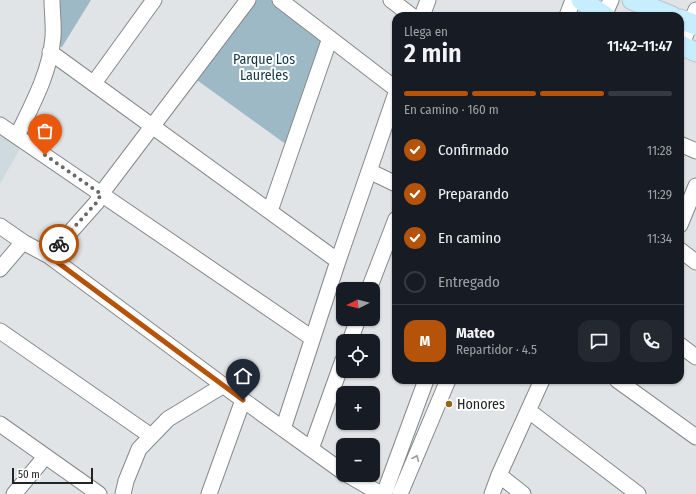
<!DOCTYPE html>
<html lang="es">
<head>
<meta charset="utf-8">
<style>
  :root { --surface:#171b24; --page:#242831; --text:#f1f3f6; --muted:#9ea1a6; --line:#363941; --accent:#b45309 }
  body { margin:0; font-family:"Fira Sans Condensed",sans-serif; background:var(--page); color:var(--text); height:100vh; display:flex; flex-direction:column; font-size:15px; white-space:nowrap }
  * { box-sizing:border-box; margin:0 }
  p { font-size:13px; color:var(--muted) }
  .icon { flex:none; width:22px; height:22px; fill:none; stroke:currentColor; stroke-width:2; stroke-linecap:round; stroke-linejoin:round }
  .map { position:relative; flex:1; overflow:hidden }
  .drawer { position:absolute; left:392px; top:12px; width:292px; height:372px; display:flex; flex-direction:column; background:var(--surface); border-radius:12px; box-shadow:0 1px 3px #0004 }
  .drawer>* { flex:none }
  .needle { width:26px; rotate:264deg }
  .buttons { position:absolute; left:336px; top:282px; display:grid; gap:8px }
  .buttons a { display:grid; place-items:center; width:44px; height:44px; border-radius:8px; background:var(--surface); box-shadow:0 1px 3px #0004; font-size:20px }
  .scale { position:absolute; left:12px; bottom:10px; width:81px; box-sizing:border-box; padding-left:4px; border:2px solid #232525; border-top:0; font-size:11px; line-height:14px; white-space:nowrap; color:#232525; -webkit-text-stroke:3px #fff; paint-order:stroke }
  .pin { position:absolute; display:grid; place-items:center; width:34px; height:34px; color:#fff; margin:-41px -17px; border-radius:50% 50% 50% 0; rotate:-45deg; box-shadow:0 0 4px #0007 }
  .pin .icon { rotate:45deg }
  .courier { position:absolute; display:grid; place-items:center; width:40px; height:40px; margin:-20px; border:3px solid #b45309; border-radius:50%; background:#fff; color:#222; box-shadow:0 1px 5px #0007 }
  .headline em { font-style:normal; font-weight:600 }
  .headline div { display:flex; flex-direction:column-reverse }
  .headline { display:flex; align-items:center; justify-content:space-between; height:68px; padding:0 12px }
  h1 { font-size:26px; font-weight:600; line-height:30px }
  .bar { display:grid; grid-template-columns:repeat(4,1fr); gap:6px 4px; align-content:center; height:48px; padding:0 12px }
  .bar i { height:5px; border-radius:3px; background:var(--line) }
  .bar .current { background:var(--accent) }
  .bar p { grid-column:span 4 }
  .line { display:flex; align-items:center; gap:10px; padding:0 12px; border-top:1px solid var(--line) }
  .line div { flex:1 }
  .round { display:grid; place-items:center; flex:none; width:42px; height:42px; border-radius:12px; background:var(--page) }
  ol { padding:0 12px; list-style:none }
  li { display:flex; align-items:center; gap:12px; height:44px }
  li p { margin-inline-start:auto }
  li .icon { padding:4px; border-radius:50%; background:var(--accent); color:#fff; stroke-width:4 }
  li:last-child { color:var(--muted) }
  li i { width:22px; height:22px; border:2px solid var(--line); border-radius:50% }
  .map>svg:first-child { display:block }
  .built { fill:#cfdae0 }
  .green { fill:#9eb9c6 }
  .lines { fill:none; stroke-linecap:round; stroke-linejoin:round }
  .minor-casing { stroke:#85898a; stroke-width:17 }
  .major-casing { stroke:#c1c2c2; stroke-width:21 }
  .minor { stroke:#fff; stroke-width:15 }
  .major { stroke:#c7eefe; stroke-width:19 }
  .oneway { stroke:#9c9d9d }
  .done { stroke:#666869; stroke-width:4; stroke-dasharray:0 7.2 }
  .route { stroke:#b45309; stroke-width:5 }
  .poi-dot { fill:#946714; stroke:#fff; stroke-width:1.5 }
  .labels { text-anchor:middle; stroke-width:4; stroke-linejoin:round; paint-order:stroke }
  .park-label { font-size:14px; fill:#123847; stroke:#fff }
  .poi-label { font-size:14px; fill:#232525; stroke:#fff; text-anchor:start }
</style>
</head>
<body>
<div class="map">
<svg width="696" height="494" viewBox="0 0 696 494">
  <rect width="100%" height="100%" fill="#e1e4e6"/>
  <path class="built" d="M0,133L21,147L0,184Z"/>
  <path class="green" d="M55,0H91L62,47L56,46Z
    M253,0H274L325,40L287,145L194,78Z"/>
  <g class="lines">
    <defs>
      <path id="minor" d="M280,0L396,89
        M391,0L412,16
        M422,16L428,0
        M567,16L573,0
        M604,16L611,0
        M681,46L696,10
        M50,52L338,261
        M94,83L154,0
        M0,125L312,338
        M17,136C32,105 50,73 53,37C54,25 52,12 52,0
        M680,144L696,151
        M369,171L396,184
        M270,211L330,38
        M680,225L696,186
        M0,226L23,242L49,256L243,400L343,472
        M680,250L696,262
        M49,256L97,202L101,194L248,0
        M0,269L23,242
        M369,289L396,219
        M0,331L151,436
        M350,341L358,319
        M680,345L696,357
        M617,380L696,437
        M529,411L638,494
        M0,424L99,494
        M283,429L338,261L396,93
        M311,449L343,360
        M348,475L381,494
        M499,475L523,494
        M14,494L45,457
        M123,494L126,481L139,449L168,419L224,385
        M209,494L243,400
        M384,494L426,380
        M400,494L448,380
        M492,494L499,475L542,380"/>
      <path id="major" d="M581,0L605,16
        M632,0L672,16
        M680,19L696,25
        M680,45L696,52"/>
    </defs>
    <use href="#minor" class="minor-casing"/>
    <use href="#major" class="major-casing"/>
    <use href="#minor" class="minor"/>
    <use href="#major" class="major"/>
  </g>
  <defs><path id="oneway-chevron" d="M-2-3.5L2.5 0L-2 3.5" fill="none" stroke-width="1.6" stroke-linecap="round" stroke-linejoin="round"/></defs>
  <use class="oneway" href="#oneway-chevron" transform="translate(416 458) rotate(-67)"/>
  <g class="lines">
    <path class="done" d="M45,155L101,194L97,202L59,244"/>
    <path class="route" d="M59,244L49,256L243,400"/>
  </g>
  <circle class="poi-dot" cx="449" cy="404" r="4"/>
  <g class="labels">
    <g class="park-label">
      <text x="264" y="64">Parque Los<tspan x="264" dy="16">Laureles</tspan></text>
    </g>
    <g class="poi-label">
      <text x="457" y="409">Honores</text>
    </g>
  </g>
</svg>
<div class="buttons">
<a><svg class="needle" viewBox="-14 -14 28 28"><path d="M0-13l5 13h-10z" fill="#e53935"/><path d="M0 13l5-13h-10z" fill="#9ea1a6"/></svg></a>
<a><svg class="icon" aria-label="locate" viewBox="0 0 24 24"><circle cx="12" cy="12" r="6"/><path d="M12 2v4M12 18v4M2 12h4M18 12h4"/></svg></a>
<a>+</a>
<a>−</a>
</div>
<div class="scale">50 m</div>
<div class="pin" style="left:45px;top:155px;background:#ea580c"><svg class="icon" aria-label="bag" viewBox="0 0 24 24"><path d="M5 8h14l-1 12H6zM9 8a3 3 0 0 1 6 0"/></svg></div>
<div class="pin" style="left:243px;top:400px;background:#1f2937"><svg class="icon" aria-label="home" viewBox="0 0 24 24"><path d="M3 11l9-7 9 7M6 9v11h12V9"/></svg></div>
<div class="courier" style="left:59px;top:244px"><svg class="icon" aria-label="bike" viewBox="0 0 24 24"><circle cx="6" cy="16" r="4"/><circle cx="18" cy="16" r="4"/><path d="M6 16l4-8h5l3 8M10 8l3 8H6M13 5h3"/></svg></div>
<section class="drawer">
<div class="headline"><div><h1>2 min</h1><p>Llega en</p></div><em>11:42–11:47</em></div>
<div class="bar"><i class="current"></i><i class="current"></i><i class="current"></i><i></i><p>En camino · 160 m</p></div>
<ol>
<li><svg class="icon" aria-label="check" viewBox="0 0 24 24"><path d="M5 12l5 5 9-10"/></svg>Confirmado<p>11:28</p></li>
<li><svg class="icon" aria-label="check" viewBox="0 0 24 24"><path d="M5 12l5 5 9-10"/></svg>Preparando<p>11:29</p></li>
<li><svg class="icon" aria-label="check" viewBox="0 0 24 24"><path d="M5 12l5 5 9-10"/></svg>En camino<p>11:34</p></li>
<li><i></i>Entregado</li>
</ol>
<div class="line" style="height:72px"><b class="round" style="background:var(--accent);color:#fff">M</b><div><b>Mateo</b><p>Repartidor · 4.5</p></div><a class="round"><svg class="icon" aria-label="chat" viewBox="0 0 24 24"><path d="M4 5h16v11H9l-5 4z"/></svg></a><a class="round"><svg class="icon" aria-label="phone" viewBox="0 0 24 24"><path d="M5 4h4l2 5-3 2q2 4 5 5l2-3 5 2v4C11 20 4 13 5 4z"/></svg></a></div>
</section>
</div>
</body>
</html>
